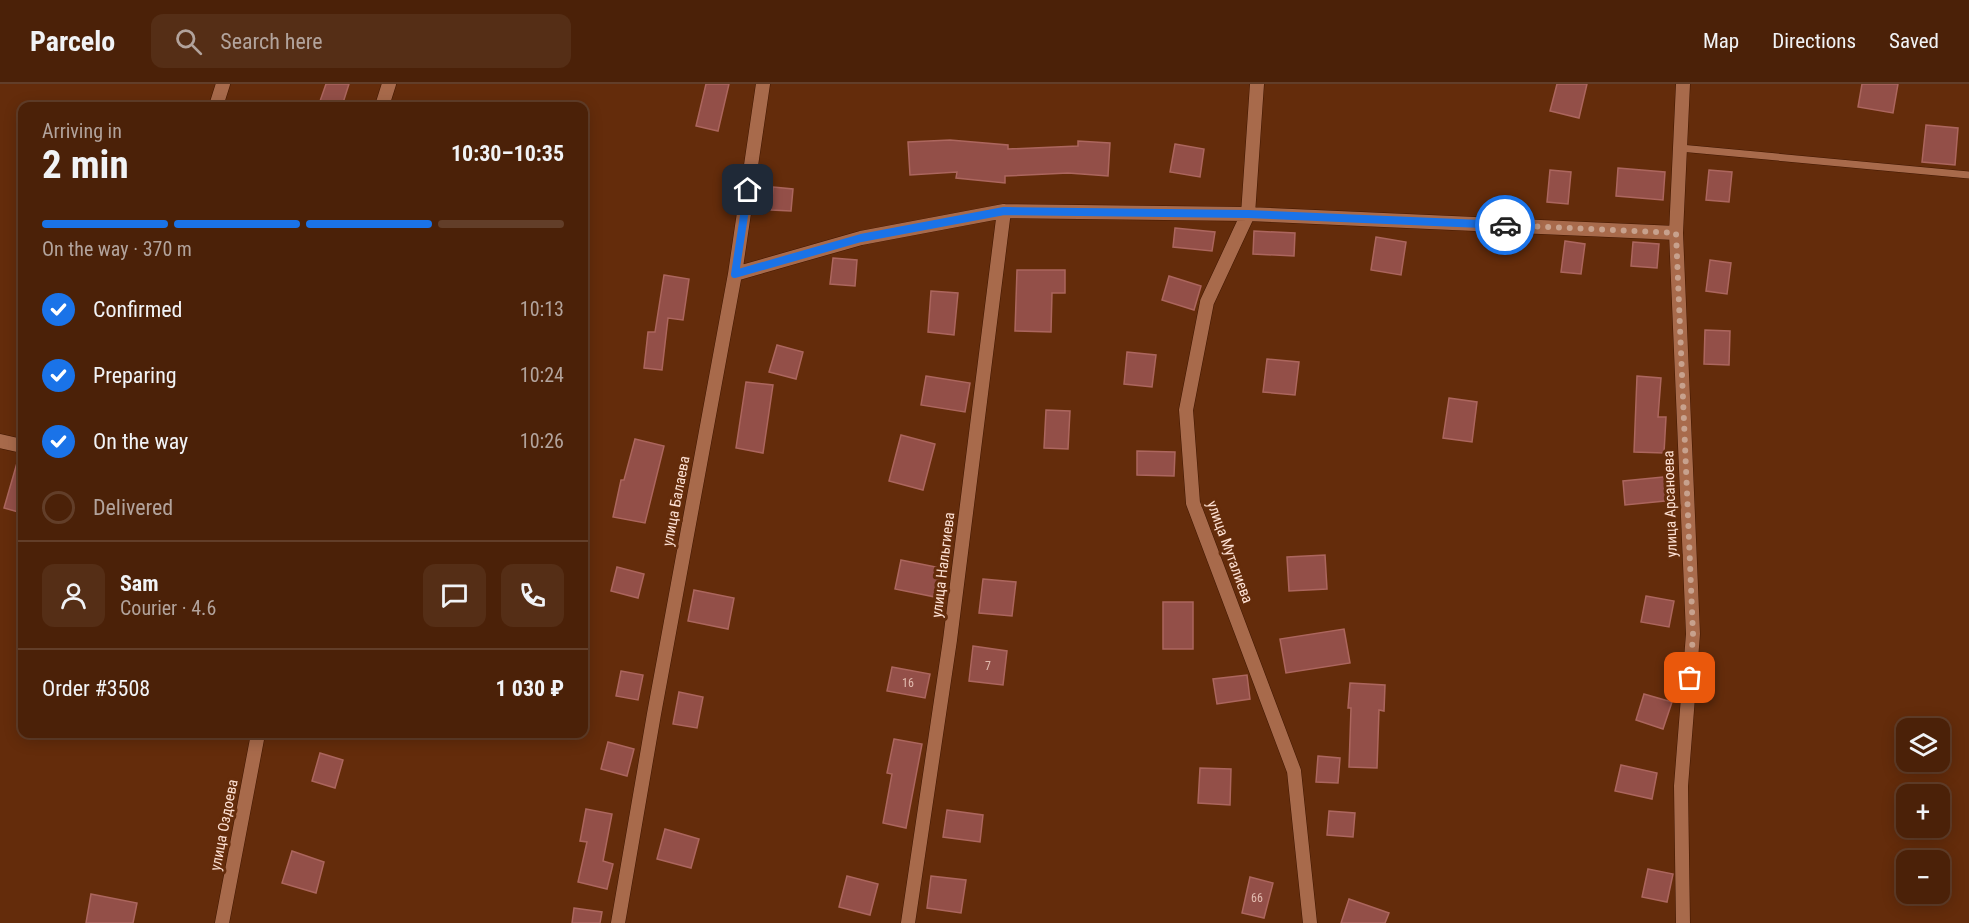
<!DOCTYPE html>
<html lang="en">
<head>
<meta charset="utf-8">
<style>
  :root { --surface:#4b2108; --page:#552e16; --text:#f1f3f6; --muted:#b2a39c; --line:#623e29; --accent:#1a73e8 }
  body { margin:0; font-family:"Roboto Condensed",sans-serif; background:var(--page); color:var(--text); height:100vh; display:flex; flex-direction:column; font-size:22px; white-space:nowrap }
  * { box-sizing:border-box; margin:0 }
  p { font-size:20px; color:var(--muted) }
  .icon { flex:none; width:33px; height:33px; fill:none; stroke:currentColor; stroke-width:2; stroke-linecap:round; stroke-linejoin:round }
  .map { position:relative; flex:1; overflow:hidden }
  .drawer { position:absolute; left:18px; top:18px; width:570px; height:636px; display:flex; flex-direction:column; background:var(--surface); border-radius:12px; box-shadow:0 3px 15px #0003,0 0 0 2px var(--line) }
  .drawer>* { flex:none }
  .tools { position:absolute; left:1896px; top:634px; display:grid; gap:12px }
  .tools a { display:grid; place-items:center; width:54px; height:54px; border-radius:12px; background:var(--surface); box-shadow:0 3px 15px #0003,0 0 0 2px var(--line); font-size:30px }
  .pin { position:absolute; display:grid; place-items:center; width:51px; height:51px; color:#fff; margin:-26px; border-radius:12px; box-shadow:0 3px 9px #0006 }
  .courier { position:absolute; display:grid; place-items:center; width:60px; height:60px; margin:-30px; border:4px solid #1a73e8; border-radius:50%; background:#fff; color:#222; box-shadow:0 2px 8px #0007 }
  .headline em { font-style:normal; font-weight:700 }
  .headline div { display:flex; flex-direction:column-reverse }
  .headline { display:flex; align-items:center; justify-content:space-between; height:102px; padding:0 24px }
  h1 { font-size:39px; font-weight:700; line-height:45px }
  .bar { display:grid; grid-template-columns:repeat(4,1fr); gap:9px 6px; align-content:center; height:72px; padding:0 24px }
  .bar i { height:8px; border-radius:4px; background:var(--line) }
  .bar .current { background:var(--accent) }
  .bar p { grid-column:span 4 }
  .line { display:flex; align-items:center; gap:15px; padding:0 24px; border-top:2px solid var(--line) }
  .line div { flex:1 }
  .round { display:grid; place-items:center; flex:none; width:63px; height:63px; border-radius:12px; background:var(--page) }
  ol { padding:0 24px; list-style:none }
  li { display:flex; align-items:center; gap:18px; height:66px }
  li p { margin-inline-start:auto }
  li .icon { padding:6px; border-radius:50%; background:var(--accent); color:#fff; stroke-width:4 }
  li:last-child { color:var(--muted) }
  li i { width:33px; height:33px; border:3px solid var(--line); border-radius:50% }
  header { display:flex; align-items:center; gap:36px; box-sizing:border-box; height:84px; padding:0 30px; background:var(--surface); border-bottom:2px solid var(--line) }
  header strong { font-size:28px }
  nav { display:flex; gap:33px; margin-inline-start:auto; font-size:21px }
  .search { width:420px; height:54px; background:var(--page); display:flex; align-items:center; gap:15px; box-sizing:border-box; padding:0 21px; border-radius:12px; color:var(--muted); font-size:22px }
  .map>svg:first-child { display:block }
  .building { fill:#934f48; stroke:#ac665e; stroke-width:1.5 }
  .lines { fill:none; stroke-linecap:round; stroke-linejoin:round }
  .service-casing { stroke:#411700; stroke-width:8 }
  .minor-casing { stroke:#411700; stroke-width:15 }
  .service { stroke:#a86a4b; stroke-width:7 }
  .minor { stroke:#a86a4b; stroke-width:14 }
  .done { stroke:#c7a18d; stroke-width:6; stroke-dasharray:0 10.8 }
  .route { stroke:#1a73e8; stroke-width:8 }
  .labels { text-anchor:middle; stroke-width:6; stroke-linejoin:round; paint-order:stroke }
  .number-label { font-size:12px; fill:#e2bcb0 }
  .street-label { font-size:15px; fill:#fde0d3; stroke:#642c0b }
</style>
</head>
<body>
<header>
<strong>Parcelo</strong>
<div class="search"><svg class="icon" aria-label="search" viewBox="0 0 24 24"><circle cx="10" cy="10" r="6"/><path d="M15 15l6 6"/></svg>Search here</div>
<nav><a>Map</a><a>Directions</a><a>Saved</a></nav>
</header>
<div class="map">
<svg width="1969" height="839" viewBox="0 0 1969 839">
  <rect width="100%" height="100%" fill="#642c0b"/>
  <path class="building" d="M326,0H349L342,22L319,20Z
    M706,0H729L718,47L696,42Z
    M1557,0H1587L1579,34L1550,27Z
    M1862,0H1898L1893,29L1858,23Z
    M1926,41L1958,44L1955,81L1922,78Z
    M950,56L1008,61V65L1078,62V57L1110,59L1108,92L1068,89L1005,92V99L956,94L957,88L910,91L908,58Z
    M1175,60L1204,65L1200,93L1170,88Z
    M1618,84L1665,88L1663,116L1616,112Z
    M1550,86L1571,88L1568,120L1547,118Z
    M1709,86L1732,88L1729,118L1706,116Z
    M773,103L793,105L791,127L771,126Z
    M1175,144L1215,148L1212,167L1173,163Z
    M1254,147L1295,149L1294,172L1253,170Z
    M1376,153L1406,158L1401,191L1371,186Z
    M1565,157L1585,160L1581,190L1561,188Z
    M1633,158L1659,160L1657,184L1631,182Z
    M833,174L857,176L855,202L830,200Z
    M1710,176L1731,179L1727,210L1706,207Z
    M1017,186H1065V209H1052L1051,248L1015,247Z
    M664,191L689,195L683,236L668,234L662,286L644,284L648,248H655Z
    M1169,192L1201,202L1194,226L1162,216Z
    M931,207L958,209L954,251L928,248Z
    M1705,246L1730,247L1729,281L1704,280Z
    M777,261L803,268L796,295L769,288Z
    M1127,268L1156,271L1152,303L1124,300Z
    M1267,275L1299,278L1295,311L1263,308Z
    M926,292L970,299L965,328L921,321Z
    M1637,292L1661,294L1658,333H1666L1664,369L1634,368Z
    M746,298L773,301L763,369L736,364Z
    M1449,314L1477,318L1472,358L1443,354Z
    M1046,326L1070,327L1068,365L1044,364Z
    M901,351L935,360L923,406L889,397Z
    M635,355L664,362L645,439L613,433L621,396H624Z
    M1137,367L1175,368L1174,392L1137,391Z
    M19,372H22V429L4,424Z
    M1673,392L1675,416L1625,421L1623,397Z
    M1325,471L1327,505L1289,507L1287,473Z
    M901,476L946,485L940,514L895,505Z
    M617,483L644,490L638,514L611,507Z
    M983,495L1016,498L1012,532L979,529Z
    M694,506L734,514L728,545L688,537Z
    M1646,512L1674,517L1669,543L1641,538Z
    M1163,518H1193V565H1163Z
    M1344,545L1350,579L1286,589L1280,555Z
    M973,562L1007,567L1003,601L969,597Z
    M892,583L930,590L925,614L887,607Z
    M621,587L643,591L638,616L616,612Z
    M1247,591L1250,615L1217,620L1213,595Z
    M1350,599L1385,601L1384,627L1379,626L1377,684L1349,683L1351,624H1348Z
    M679,608L703,613L697,644L673,640Z
    M1644,610L1672,618L1663,645L1636,636Z
    M894,655L922,660L906,744L883,739L892,690L887,689Z
    M608,658L634,665L627,692L601,685Z
    M320,669L343,676L335,704L312,697Z
    M1318,672L1340,674L1338,699L1316,698Z
    M1621,681L1657,689L1652,715L1615,707Z
    M1200,684L1231,685L1230,721L1198,719Z
    M586,725L612,730L603,777L613,780L607,805L578,798L587,758L580,757Z
    M947,726L983,731L980,758L943,753Z
    M1329,727L1355,729L1353,753L1327,751Z
    M665,745L699,755L691,784L657,775Z
    M292,767L324,778L316,809L282,799Z
    M1648,785L1673,790L1667,818L1642,813Z
    M847,792L878,800L870,831L839,823Z
    M931,792L966,796L961,829L927,824Z
    M1250,793L1273,799L1264,834L1242,829Z
    M91,810L137,819L133,839H86Z
    M1349,815L1389,829L1385,839H1341Z
    M574,824L602,828L600,839H572Z"/>
  <g class="lines">
    <defs>
      <path id="service" d="M1680,64L1969,91"/>
      <path id="minor" d="M1257,0L1248,130L1207,218L1186,326L1193,419L1294,687L1310,839
        M1683,0L1676,149L1693,550L1681,702L1683,839
        M216,22L223,0
        M382,22L389,0
        M735,190L861,154L1004,127L1248,130L1676,149
        M0,357L22,362
        M222,839L258,650
        M618,839L654,630L735,190L763,0
        M908,839L950,556L1004,127"/>
    </defs>
    <use href="#service" class="service-casing"/>
    <use href="#minor" class="minor-casing"/>
    <use href="#service" class="service"/>
    <use href="#minor" class="minor"/>
  </g>
  <g class="lines">
    <path class="done" d="M1505,141L1676,149L1693,550L1690,594"/>
    <path class="route" d="M748,106L735,190L861,154L1004,127L1248,130L1505,141"/>
  </g>
  <g class="labels">
    <g class="number-label">
      <text x="988" y="586">7</text>
      <text x="908" y="603">16</text>
      <text x="1257" y="818">66</text>
    </g>
    <g class="street-label">
      <text transform="translate(676 417) rotate(-79)" y="5">улица Балаева</text>
      <text transform="translate(1670 420) rotate(-92)" y="5">улица Арсаноева</text>
      <text transform="translate(1230 468) rotate(70)" y="5">улица Муталиева</text>
      <text transform="translate(943 481) rotate(-83)" y="5">улица Нальгиева</text>
      <text transform="translate(224 741) rotate(-79)" y="5">улица Оздоева</text>
    </g>
  </g>
</svg>
<div class="tools">
<a><svg class="icon" aria-label="layers" viewBox="0 0 24 24"><path d="M12 4l9 5-9 5-9-5zM3 14l9 5 9-5"/></svg></a>
<a>+</a>
<a>−</a>
</div>
<div class="pin" style="left:1690px;top:594px;background:#ea580c"><svg class="icon" aria-label="bag" viewBox="0 0 24 24"><path d="M5 8h14l-1 12H6zM9 8a3 3 0 0 1 6 0"/></svg></div>
<div class="pin" style="left:748px;top:106px;background:#1f2937"><svg class="icon" aria-label="home" viewBox="0 0 24 24"><path d="M3 11l9-7 9 7M6 9v11h12V9"/></svg></div>
<div class="courier" style="left:1505px;top:141px"><svg class="icon" aria-label="car" viewBox="0 0 24 24"><path d="M5 17H2v-5l4-1 3-4h7l3 4 3 1v5h-3M9 17h6M6 11h13"/><circle cx="7" cy="17" r="2"/><circle cx="17" cy="17" r="2"/></svg></div>
<section class="drawer">
<div class="headline"><div><h1>2 min</h1><p>Arriving in</p></div><em>10:30–10:35</em></div>
<div class="bar"><i class="current"></i><i class="current"></i><i class="current"></i><i></i><p>On the way · 370 m</p></div>
<ol>
<li><svg class="icon" aria-label="check" viewBox="0 0 24 24"><path d="M5 12l5 5 9-10"/></svg>Confirmed<p>10:13</p></li>
<li><svg class="icon" aria-label="check" viewBox="0 0 24 24"><path d="M5 12l5 5 9-10"/></svg>Preparing<p>10:24</p></li>
<li><svg class="icon" aria-label="check" viewBox="0 0 24 24"><path d="M5 12l5 5 9-10"/></svg>On the way<p>10:26</p></li>
<li><i></i>Delivered</li>
</ol>
<div class="line" style="height:108px"><a class="round"><svg class="icon" aria-label="person" viewBox="0 0 24 24"><circle cx="12" cy="8" r="4"/><path d="M4 21q1-7 8-7t8 7"/></svg></a><div><b>Sam</b><p>Courier · 4.6</p></div><a class="round"><svg class="icon" aria-label="chat" viewBox="0 0 24 24"><path d="M4 5h16v11H9l-5 4z"/></svg></a><a class="round"><svg class="icon" aria-label="phone" viewBox="0 0 24 24"><path d="M5 4h4l2 5-3 2q2 4 5 5l2-3 5 2v4C11 20 4 13 5 4z"/></svg></a></div>
<div class="line" style="height:78px"><div>Order #3508</div><b>1 030 ₽</b></div>
</section>
</div>
</body>
</html>
